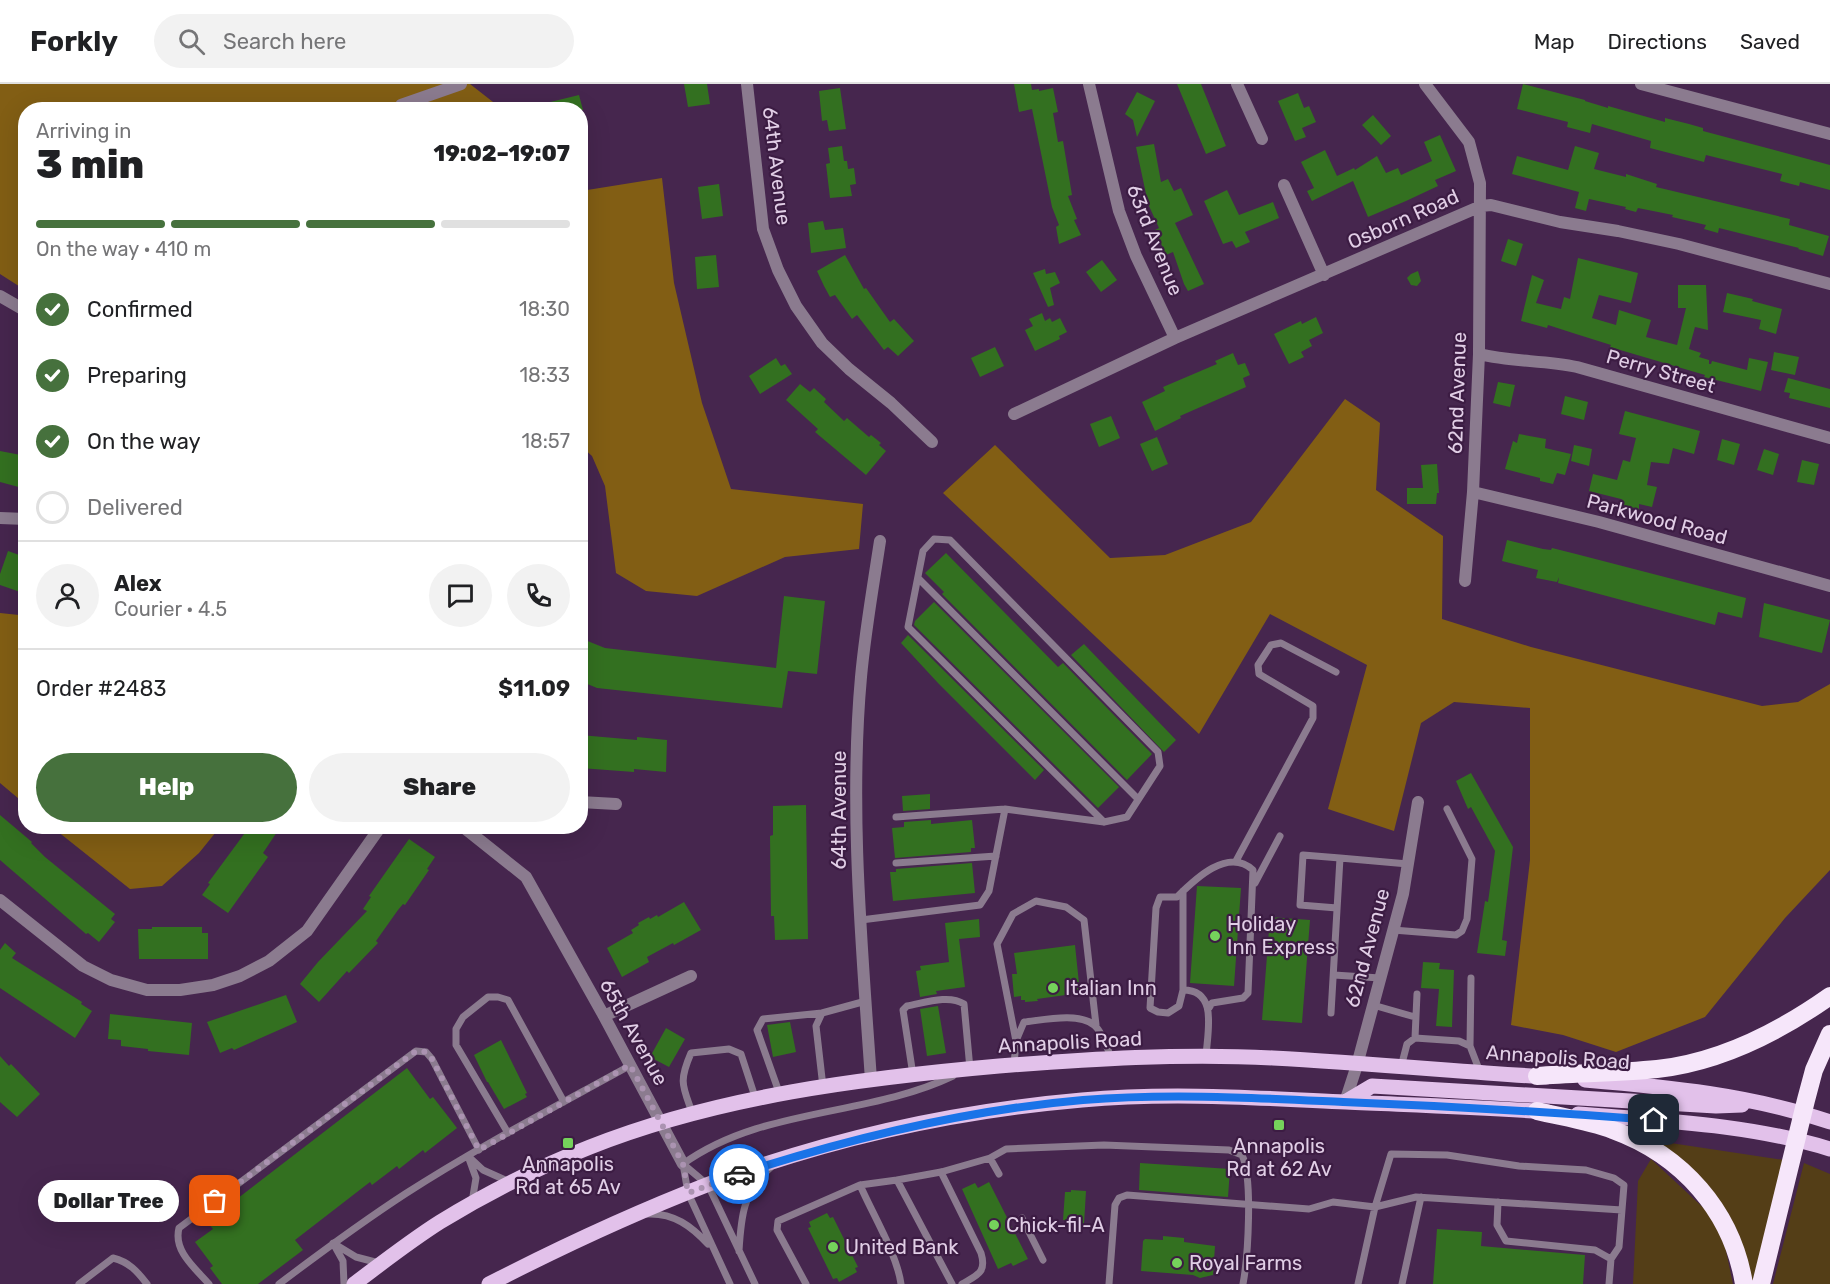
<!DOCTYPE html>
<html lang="en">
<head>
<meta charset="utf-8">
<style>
  :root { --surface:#fff; --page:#f2f2f2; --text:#202124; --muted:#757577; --line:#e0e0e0; --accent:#46713d }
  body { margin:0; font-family:Rubik,sans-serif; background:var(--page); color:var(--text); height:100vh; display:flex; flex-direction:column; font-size:22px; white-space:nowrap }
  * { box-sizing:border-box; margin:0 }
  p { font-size:20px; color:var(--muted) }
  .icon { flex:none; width:33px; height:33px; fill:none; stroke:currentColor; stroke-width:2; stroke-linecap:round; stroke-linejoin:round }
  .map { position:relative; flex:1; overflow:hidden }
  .sheet { position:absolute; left:18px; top:18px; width:570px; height:732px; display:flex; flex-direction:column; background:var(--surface); border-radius:24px; box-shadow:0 6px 24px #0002 }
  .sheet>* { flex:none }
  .pin { position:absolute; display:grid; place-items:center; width:51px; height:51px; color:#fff; margin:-26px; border-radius:12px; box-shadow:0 3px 9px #0006 }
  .courier { position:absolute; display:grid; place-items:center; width:60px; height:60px; margin:-30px; border:4px solid #1a73e8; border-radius:50%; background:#fff; color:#222; box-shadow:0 2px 8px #0007 }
  .bubble { position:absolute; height:42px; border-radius:21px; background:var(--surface); box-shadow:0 6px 24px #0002; font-size:20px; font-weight:800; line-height:42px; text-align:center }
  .summary em { font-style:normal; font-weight:800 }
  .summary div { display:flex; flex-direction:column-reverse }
  .summary { display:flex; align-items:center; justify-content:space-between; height:102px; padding:0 18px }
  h1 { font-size:39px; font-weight:800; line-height:45px }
  .bar { display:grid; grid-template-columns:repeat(4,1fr); gap:9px 6px; align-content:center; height:72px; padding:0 18px }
  .bar i { height:8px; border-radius:4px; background:var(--line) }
  .bar .active { background:var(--accent) }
  .bar p { grid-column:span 4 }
  .line { display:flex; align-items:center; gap:15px; padding:0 18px; border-top:2px solid var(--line) }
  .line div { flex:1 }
  .round { display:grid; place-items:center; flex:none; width:63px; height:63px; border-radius:32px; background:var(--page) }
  ol { padding:0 18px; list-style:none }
  li { display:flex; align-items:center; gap:18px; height:66px }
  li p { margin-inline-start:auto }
  li .icon { padding:6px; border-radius:50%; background:var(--accent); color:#fff; stroke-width:4 }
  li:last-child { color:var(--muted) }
  li i { width:33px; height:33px; border:3px solid var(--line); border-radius:50% }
  .button { display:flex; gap:12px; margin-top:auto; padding:12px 18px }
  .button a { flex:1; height:69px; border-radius:36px; background:var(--accent); color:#fff; font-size:24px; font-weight:800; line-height:69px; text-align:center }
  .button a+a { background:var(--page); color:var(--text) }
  header { display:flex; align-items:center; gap:36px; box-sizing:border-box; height:84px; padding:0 30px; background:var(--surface); border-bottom:2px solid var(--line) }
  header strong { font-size:28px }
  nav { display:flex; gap:33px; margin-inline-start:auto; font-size:21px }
  .search { width:420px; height:54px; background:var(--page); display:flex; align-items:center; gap:15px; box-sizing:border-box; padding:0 21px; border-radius:33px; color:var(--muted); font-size:22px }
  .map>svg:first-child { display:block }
  .green { fill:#543e17 }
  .forest { fill:#825e14 }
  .building { fill:#337020 }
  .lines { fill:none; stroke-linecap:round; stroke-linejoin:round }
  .lane { stroke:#8b7b8f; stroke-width:7 }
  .street { stroke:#8b7b8f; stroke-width:12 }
  .primary { stroke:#e2c1ea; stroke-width:15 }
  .highway { stroke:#f6e6fa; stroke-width:18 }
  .done { stroke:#ab93b1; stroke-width:6; stroke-dasharray:0 10.8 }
  .route { stroke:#1a73e8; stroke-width:8 }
  .poi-dot { fill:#75d25b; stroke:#3c1c43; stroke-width:2 }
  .labels { text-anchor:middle; stroke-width:4.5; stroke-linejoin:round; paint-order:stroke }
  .street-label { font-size:20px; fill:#e1cee6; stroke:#3c1c43 }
  .poi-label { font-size:20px; fill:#e1cee6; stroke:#3c1c43; text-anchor:start }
</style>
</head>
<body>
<header>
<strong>Forkly</strong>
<div class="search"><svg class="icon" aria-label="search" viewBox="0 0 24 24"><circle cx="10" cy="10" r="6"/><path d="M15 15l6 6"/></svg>Search here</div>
<nav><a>Map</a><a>Directions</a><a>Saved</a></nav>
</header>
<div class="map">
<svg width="1830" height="1200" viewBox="0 0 1830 1200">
  <rect width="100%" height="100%" fill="#46264e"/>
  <path class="green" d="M1664,1058L1784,1076L1752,1200L1742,1162L1727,1128L1693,1086L1662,1062Z
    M1651,1075L1710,1130L1725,1162L1733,1200H1633L1638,1097Z
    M1804,1079L1830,1090V1200H1773Z"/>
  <path class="forest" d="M0,0H470L502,25L26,26L25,206L0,190Z
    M662,94L674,199L702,319L731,405L863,420L859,465L785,473L697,512L646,507L616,489L605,402L592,372L581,362V107Z
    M1345,315L1380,339L1376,406L1443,452L1442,535L1531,563L1762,622L1798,618L1830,600V786L1785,834L1705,933L1616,968L1563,951L1511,941L1530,776V624L1454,618L1421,639L1394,747L1328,725L1367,581L1270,530L1199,650L943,409L995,361L1110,474L1165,471L1251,438Z
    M0,529L19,531L25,540V720L0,699Z
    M52,743H220L199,769L162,802L130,805Z"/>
  <path class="building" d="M684,0H707L710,20L688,23Z
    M1014,0H1031L1032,6L1039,5V7L1053,4L1058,28L1053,29L1058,58L1063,57L1072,111L1068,112L1077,135L1074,136L1081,151L1059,160L1056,143L1059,141L1052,123L1032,25L1019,28Z
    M1177,0H1201L1226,62L1206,70Z
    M1523,0L1585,16V17L1608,24V22L1665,38V34L1689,40L1703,44V47L1830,81V106L1800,98L1799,102L1780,97L1782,90L1706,71L1704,78L1650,64L1651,57L1592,40L1590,49L1567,43L1568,38L1517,25Z
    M840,4L846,45L829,47L827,36L822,37L819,7Z
    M1137,8L1155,17L1137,53L1133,36L1125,30Z
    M1298,9L1304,24L1309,22L1316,38L1302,44L1306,53L1295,57L1278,17Z
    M579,11L583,26H538V21Z
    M1373,31L1391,52L1381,61L1362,41Z
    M1440,51L1456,87L1435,96L1438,102L1406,117L1368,133L1353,97L1312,117L1307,107L1314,104L1301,78L1325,66L1337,92L1354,84L1355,86L1377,72L1386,89L1398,84L1401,91L1432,77L1424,58Z
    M1154,60L1161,98L1168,95L1174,107L1181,104L1193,131L1175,139L1204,200L1188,207L1184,200L1173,168L1166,171L1155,146L1159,144L1144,111L1146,110L1136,63Z
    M842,62L844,77H847L848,85L854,84L856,100L850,101L852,112L830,114L826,80L830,79L828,64Z
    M1575,62L1599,69L1594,85L1626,93V90L1657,100L1656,103L1790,135L1789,141L1829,152L1823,172L1798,165L1799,164L1719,144L1718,149L1704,145L1706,141L1672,133L1673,131L1638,124L1636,128L1625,125L1626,123L1589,115L1586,127L1575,124L1579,108L1512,90L1517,72L1568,86Z
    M719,100L723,132L702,135L698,103Z
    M1227,106L1239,131L1273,118L1279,134L1245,148L1250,158L1236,164L1232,157L1223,160L1204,117Z
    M823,137L825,146L843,144L846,164L811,169L808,139Z
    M1508,155L1523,160L1516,182L1501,177Z
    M716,171L719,203L697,205L695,173Z
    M845,171L864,205L866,204L890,238L894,235L914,257L898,272L888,263L884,266L857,231L852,235L835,211L830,213L824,202L817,187Z
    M1578,174L1638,189L1631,219L1599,211L1592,234L1616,241L1619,226L1651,236L1646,253L1677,261L1686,224H1678V201H1706L1708,246L1695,243L1689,265L1701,269L1699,273L1709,276V280H1711L1712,277L1747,286L1749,274L1768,278L1761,307L1704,293L1705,291L1610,263L1611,261L1576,250L1548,241L1547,244L1521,237L1532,191L1544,196L1536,219L1561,225L1564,213L1570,215Z
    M1102,176L1117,196L1101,208L1086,188Z
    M1045,185L1046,190L1055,188L1060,199L1050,204L1054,221L1048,223L1033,189Z
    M1418,187L1421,197L1417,202L1411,201L1407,194L1411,190Z
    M1727,209L1753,215L1752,217L1782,225L1776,250L1759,245L1761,236L1723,228Z
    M1042,229L1045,237L1050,234L1052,238L1060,234L1067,248L1059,252L1060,255L1035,267L1025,246L1033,242L1029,235Z
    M1316,233L1323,249L1309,256L1312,262L1301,268L1304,273L1289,280L1274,250L1301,237L1302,240Z
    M995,263L1004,282L980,293L971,274Z
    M1774,268L1799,273L1795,291L1771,286Z
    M1233,269L1238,281L1245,279L1250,291L1243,294L1246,303L1180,332L1181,334L1155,347L1142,318L1165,307L1163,303L1217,280L1215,277Z
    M776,274L781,282L785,280L792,290L760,310L749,292Z
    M1788,294L1830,305V324L1789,314L1790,309L1784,308Z
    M1498,298L1515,301L1510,323L1493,319Z
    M800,300L810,308L814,304L826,315L824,318L844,337L847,334L869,353L871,351L881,359L879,361L886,367L866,391L815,348L818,345L786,316Z
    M1565,312L1588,318L1584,336L1561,330Z
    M1625,327L1700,347L1694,370L1673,364L1669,380L1651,378L1647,401L1657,403L1652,423L1639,420V425L1622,421L1623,416L1621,415L1589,407L1593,390L1617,396L1623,376L1630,378L1636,354L1619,350Z
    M1111,332L1120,354L1099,363L1090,340Z
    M1519,350L1546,355L1545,364L1571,370L1565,391L1557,389L1553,400L1540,397V394L1505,385L1513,357L1517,359Z
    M1157,353L1168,380L1152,387L1140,360Z
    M1722,355L1740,360L1734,381L1717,376Z
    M1574,361L1592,365L1589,382L1571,377Z
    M1764,365L1779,370L1773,391L1757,386Z
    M0,367L26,372V405L0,398Z
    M1802,376L1819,380L1814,401L1797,398Z
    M1437,380L1439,409H1437L1436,420H1407V404H1423L1421,381Z
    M1507,456L1543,465L1551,466L1552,464L1576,470L1746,514L1742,534L1718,528L1715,541L1558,499L1559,493L1557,498L1536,494L1538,486L1502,477Z
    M8,467L22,472L21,474L26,475V510L0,501V490Z
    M946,469L1058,583L1063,579L1152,670L1127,696L942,510L944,508L925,489Z
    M784,512L825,517L817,590L788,587L782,624L597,604L580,597V554L605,564L776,584Z
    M934,518L1119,703L1098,724L914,541L915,537Z
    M1764,519L1830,536L1822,569L1759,553Z
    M908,551L1044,686L1035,696L938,599L901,559Z
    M1084,560L1176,656L1164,668L1071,571Z
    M580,651L637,656V653L667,656L666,688L634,685V688L580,684Z
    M1471,689L1513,763L1502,856L1507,857L1505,872L1477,869L1485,817L1488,818L1495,767L1471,723L1468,725L1456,697Z
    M930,710V725L903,727L902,712Z
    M806,721L808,855L775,856L774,832H771L770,752L773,751V722Z
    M0,731L32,758L31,759L45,773L115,830L111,835L115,838L99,858L88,849L86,850L0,776Z
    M931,736V740L972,736L975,764H971V768L895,774L892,744L904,743V738Z
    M250,742H281L263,769L268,773L228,829L202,811L210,800L208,799Z
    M409,755L435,773L427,785L429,786L405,821L403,820L398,826L376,857L378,859L349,889L347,887L319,918L300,900L318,878L367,827L363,825L371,813L369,812Z
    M972,779L975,809L893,817L890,788H896V785Z
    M1197,802L1241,804L1234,902L1190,899Z
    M684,818L701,846L674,861L673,859L647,873L649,878L622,893L607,864L633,849L631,846L639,841L638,839L649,833L650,835L657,831L658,833Z
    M1270,833L1310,836L1302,939L1262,936Z
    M979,835L980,853L959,855L965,903L936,907L937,910L920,913L916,887L921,886L920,882L949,878L945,839Z
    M152,843H202V849H208V875H139L138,845H152Z
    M5,859L16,869L12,874L82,918L81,920L92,927L75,954L0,904V866Z
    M1075,861L1080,909L1037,915L1038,917L1025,918V916H1021V912L1014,913L1012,890H1017L1014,869Z
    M1423,878L1440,879L1439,885L1454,886L1452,943L1436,942L1439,905L1421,904Z
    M286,911L297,938L234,966L232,964L220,969L207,938Z
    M938,922L946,969L927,972L920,925Z
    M110,930L192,939L189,971L148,967V965L121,962V956L108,955Z
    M790,938L796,968L773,973L767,941Z
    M666,944L685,955L669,983L650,973Z
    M501,956L527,1009L525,1010L527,1013L504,1025L488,998H487L474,971Z
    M0,972L9,982L11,980L40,1010L17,1033L0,1018Z
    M407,984L430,1015L433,1013L457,1044L425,1069L423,1066L399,1085L397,1082L372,1101L370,1098L295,1156L303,1166L258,1200H222L210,1184L213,1182L195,1158L213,1145L207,1138Z
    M1140,1079L1230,1085L1228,1113L1139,1106Z
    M989,1098L1028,1175L1013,1182L1011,1179L998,1185L962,1105L975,1099L978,1104Z
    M1071,1106L1086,1107L1084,1140L1069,1139V1137L1063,1136L1065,1108H1071Z
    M827,1129L830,1134L833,1133L858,1183L855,1184L857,1188L839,1198L837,1194L833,1195L808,1144L811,1143L809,1138Z
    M1437,1145L1482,1148L1481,1162L1585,1171L1583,1200H1433Z
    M1163,1152L1184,1154V1158L1215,1162L1213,1191L1200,1194L1193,1191L1141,1187L1143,1157L1145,1155L1163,1156Z"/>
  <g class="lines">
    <path class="lane" d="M918,494L1138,715
      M896,733L1005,725
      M1236,777L1313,634V622L1259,590L1258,581L1271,561L1281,559L1336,588
      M896,779L996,772
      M1255,799L1280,752
      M1183,807V906L1179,922L1168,929L1158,928L1150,924L1156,824L1160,813H1177C1195,795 1228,763 1253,786L1248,909L1243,914L1212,919L1209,924
      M1337,824L1300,821L1303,771L1340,774
      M861,836L980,821L989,807L1005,725L1104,738L1127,733L1160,682L1158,668L950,456L934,455L923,467L908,543L1104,738
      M1393,846L1456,851L1462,847L1467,835L1472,775L1447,725
      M1334,891L1380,894
      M1183,906C1219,906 1207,949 1206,973
      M1373,921L1415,933
      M1331,929L1340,774L1408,780
      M1415,954L1417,910
      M1016,957L997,860L1013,830L1036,817L1066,823L1084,836L1096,941
      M1470,962L1471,894
      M1014,981L1016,957L1024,938C1043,936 1079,928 1094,941C1102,947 1107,965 1112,975
      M1401,983L1407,960L1415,954L1459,957L1470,962L1480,988
      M913,991L903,926L907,922C924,919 949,910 964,920L970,985
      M823,1003L816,942L822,929L866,917
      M780,1011L757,946L763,935L822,929
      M693,1031C683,1002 678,999 691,969L729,965L741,970L756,1016
      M508,1049L456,961V945L463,933L488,913H498L508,916L564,1018
      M990,1074L999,1090
      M683,1080C762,1023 867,1033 953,992
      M683,1080L708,1101L755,1200
      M683,1080L688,1109L730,1200
      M941,1088L981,1169C987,1189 977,1191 962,1200
      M897,1096L941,1088L990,1074L1006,1065L1104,1061L1229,1066L1242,1071C1253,1094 1248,1173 1243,1200
      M860,1101C872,1129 897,1170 901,1200
      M472,1118L476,1094L468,1072L483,1086L510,1098
      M1498,1118L1497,1141L1506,1157L1595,1166L1611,1175
      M648,1130C674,1129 691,1142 708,1160
      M1022,1134L1043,1176
      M739,1167C741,1133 743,1107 771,1083
      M79,1200L113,1174C129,1178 137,1187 147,1200
      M209,1200C195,1184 173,1167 179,1144L416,967L426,968L432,975L479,1066
      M279,1200C320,1169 362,1138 405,1110C478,1063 555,1023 631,981
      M344,1200L343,1177L333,1159L356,1173L379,1179
      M806,1200L777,1146L778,1137L860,1101L897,1096L952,1200
      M1109,1200L1115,1121L1119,1114L1127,1111L1309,1125L1333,1118L1375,1123L1416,1113L1622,1126
      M1358,1200L1375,1123L1391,1070L1447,1071L1519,1082L1586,1086L1614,1094L1624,1101L1619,1163L1611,1175L1609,1200
      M1402,1200L1421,1113"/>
    <path class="street" d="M747,0L763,145L778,186L796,222L822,259L849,285L891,319L932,358
      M1089,0L1119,127L1136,172L1175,254
      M1237,0L1262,55
      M1425,0L1469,58L1480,99L1479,270L1473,408L1465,497
      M1641,0L1830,50
      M401,21L461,0
      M1284,101L1324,191
      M0,212L26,227
      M1479,270C1511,278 1544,276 1577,283L1830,354
      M1014,330L1175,254L1481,122L1491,121L1560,138L1618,147L1679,160L1830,200
      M1473,408L1599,438L1830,502
      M0,434L26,435
      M580,718L616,720
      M462,742L526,793L604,932L683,1080
      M0,816L83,882L111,896L147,906H180L213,901L240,892L269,877L307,847L381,742
      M604,932L691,892
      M871,996C862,864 849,725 861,593C865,548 873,503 880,457
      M1345,1018L1357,981L1403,810L1418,718"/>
    <path class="primary" d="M1585,996C1668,1003 1751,1011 1830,1038
      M1345,1018L1372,1002L1716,1022L1742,1021
      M1578,1030C1663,1037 1748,1040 1830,1065
      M354,1200C382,1179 410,1157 440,1138C487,1109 539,1083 590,1063C718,1012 863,994 999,982C1089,975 1182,969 1273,974C1364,979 1455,987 1546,993
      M489,1200C561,1163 634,1129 709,1100C828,1055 956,1027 1082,1016C1170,1008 1258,1014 1346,1018C1413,1021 1481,1023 1548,1028"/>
    <path class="highway" d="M1537,992C1577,989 1617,989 1657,985C1720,978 1779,948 1830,912
      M1537,1027C1562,1033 1589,1037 1613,1046C1682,1071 1732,1127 1744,1200
      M1761,1200L1806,1016L1814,986L1830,950"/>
  </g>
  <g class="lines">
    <path class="done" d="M215,1117L416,967L426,968L432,975L479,1066L630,981L683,1080L688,1109L739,1090"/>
    <path class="route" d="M739,1090C851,1054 965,1026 1083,1016C1170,1009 1256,1014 1343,1018C1447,1022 1550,1028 1654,1036"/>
  </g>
  <g class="poi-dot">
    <circle cx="1215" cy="852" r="6"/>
    <circle cx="1053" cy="904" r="6"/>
    <rect x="1273" y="1035" width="12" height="12" rx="3"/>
    <rect x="562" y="1053" width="12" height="12" rx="3"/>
    <circle cx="994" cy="1141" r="6"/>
    <circle cx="833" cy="1163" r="6"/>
    <circle cx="1177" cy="1179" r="6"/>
  </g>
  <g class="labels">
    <g class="street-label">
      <text transform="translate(777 82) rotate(83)" y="7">64th Avenue</text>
      <text transform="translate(1403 135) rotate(-24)" y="7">Osborn Road</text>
      <text transform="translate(1155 156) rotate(68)" y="7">63rd Avenue</text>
      <text transform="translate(1661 287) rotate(16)" y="7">Perry Street</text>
      <text transform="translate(1457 309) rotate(-88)" y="7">62nd Avenue</text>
      <text transform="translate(1657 435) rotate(15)" y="7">Parkwood Road</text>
      <text transform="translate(839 726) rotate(-90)" y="7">64th Avenue</text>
      <text transform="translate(1367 864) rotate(-75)" y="7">62nd Avenue</text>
      <text transform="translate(634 948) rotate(61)" y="7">65th Avenue</text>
      <text transform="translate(1070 958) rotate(-3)" y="7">Annapolis Road</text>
      <text transform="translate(1558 973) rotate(4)" y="7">Annapolis Road</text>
    </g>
    <g class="poi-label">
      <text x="1227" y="847">Holiday<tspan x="1227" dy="23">Inn Express</tspan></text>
      <text x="1065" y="911">Italian Inn</text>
      <text x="1279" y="1069" text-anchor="middle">Annapolis<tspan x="1279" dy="23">Rd at 62 Av</tspan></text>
      <text x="568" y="1087" text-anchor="middle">Annapolis<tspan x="568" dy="23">Rd at 65 Av</tspan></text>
      <text x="1006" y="1148">Chick-fil-A</text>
      <text x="845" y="1170">United Bank</text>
      <text x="1189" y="1186">Royal Farms</text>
    </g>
  </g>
</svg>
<div class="pin" style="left:215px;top:1117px;background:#ea580c"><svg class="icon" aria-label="bag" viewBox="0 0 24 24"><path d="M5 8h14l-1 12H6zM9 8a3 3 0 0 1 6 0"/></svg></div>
<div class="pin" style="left:1654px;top:1036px;background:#1f2937"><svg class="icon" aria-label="home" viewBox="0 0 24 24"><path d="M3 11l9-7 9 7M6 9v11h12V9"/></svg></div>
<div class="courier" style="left:739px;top:1090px"><svg class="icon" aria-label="car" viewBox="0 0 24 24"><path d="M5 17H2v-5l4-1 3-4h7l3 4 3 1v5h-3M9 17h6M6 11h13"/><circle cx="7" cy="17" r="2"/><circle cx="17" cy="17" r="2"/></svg></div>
<div class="bubble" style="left:38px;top:1096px;width:141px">Dollar Tree</div>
<section class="sheet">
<div class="summary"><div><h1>3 min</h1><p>Arriving in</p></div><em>19:02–19:07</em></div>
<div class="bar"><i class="active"></i><i class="active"></i><i class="active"></i><i></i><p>On the way · 410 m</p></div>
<ol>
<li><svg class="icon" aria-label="check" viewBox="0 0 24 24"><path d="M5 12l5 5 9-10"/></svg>Confirmed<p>18:30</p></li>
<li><svg class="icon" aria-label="check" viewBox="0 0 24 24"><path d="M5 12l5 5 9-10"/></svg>Preparing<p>18:33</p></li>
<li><svg class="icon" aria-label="check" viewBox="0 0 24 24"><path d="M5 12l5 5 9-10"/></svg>On the way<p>18:57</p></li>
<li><i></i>Delivered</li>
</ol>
<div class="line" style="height:108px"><a class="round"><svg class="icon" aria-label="person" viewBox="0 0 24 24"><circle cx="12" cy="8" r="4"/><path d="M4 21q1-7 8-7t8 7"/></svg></a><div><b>Alex</b><p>Courier · 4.5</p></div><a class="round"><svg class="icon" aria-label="chat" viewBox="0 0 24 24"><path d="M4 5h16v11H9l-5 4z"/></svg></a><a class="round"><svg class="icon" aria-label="phone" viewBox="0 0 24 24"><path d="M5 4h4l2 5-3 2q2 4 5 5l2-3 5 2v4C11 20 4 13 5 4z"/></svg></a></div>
<div class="line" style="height:78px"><div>Order #2483</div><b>$11.09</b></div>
<div class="button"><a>Help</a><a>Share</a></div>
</section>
</div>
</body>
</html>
